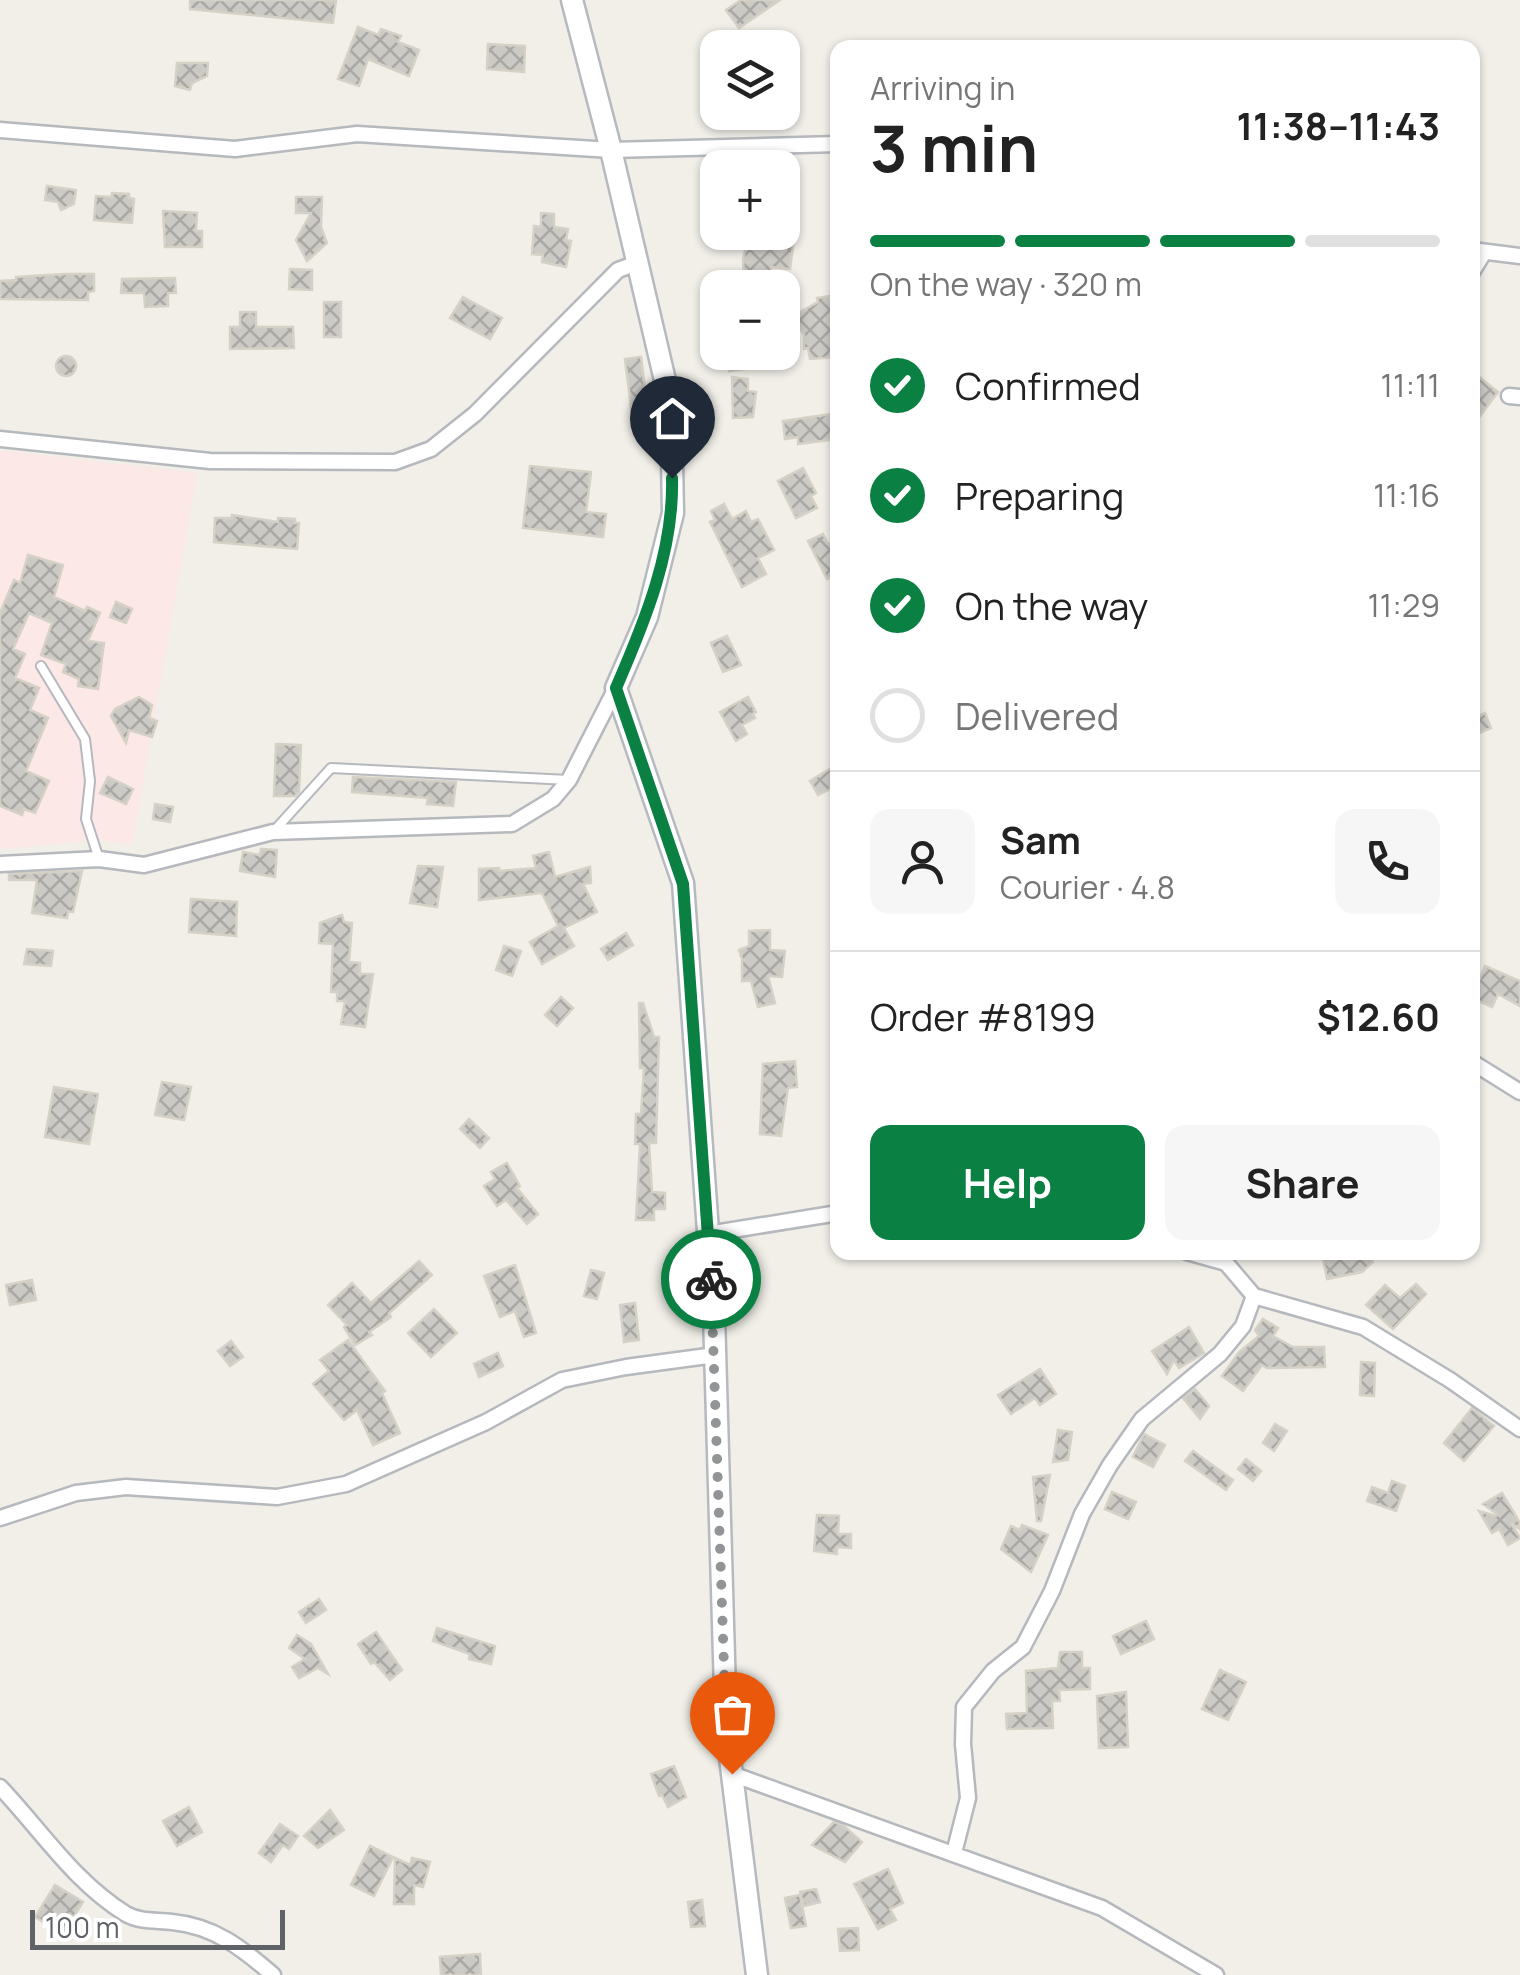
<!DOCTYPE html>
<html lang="en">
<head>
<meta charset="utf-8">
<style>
  :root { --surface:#fff; --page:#f6f6f6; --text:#222; --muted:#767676; --line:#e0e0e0; --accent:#0b8043 }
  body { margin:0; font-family:Manrope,sans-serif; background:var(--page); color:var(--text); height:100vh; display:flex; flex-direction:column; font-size:38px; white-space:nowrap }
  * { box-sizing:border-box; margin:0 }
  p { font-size:32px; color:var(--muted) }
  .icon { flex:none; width:55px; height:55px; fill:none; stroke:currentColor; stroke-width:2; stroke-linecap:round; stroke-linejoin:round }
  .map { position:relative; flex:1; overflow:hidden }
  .panel { position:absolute; left:830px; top:40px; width:650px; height:1220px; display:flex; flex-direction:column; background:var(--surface); border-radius:20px; box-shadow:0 2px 8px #0004 }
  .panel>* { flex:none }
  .fabs { position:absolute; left:700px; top:30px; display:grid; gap:20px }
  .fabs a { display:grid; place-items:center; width:100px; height:100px; border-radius:20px; background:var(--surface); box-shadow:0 2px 8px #0004; font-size:50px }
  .scale { position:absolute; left:30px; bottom:25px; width:255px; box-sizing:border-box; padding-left:10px; border:5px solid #5f6368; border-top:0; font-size:28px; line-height:35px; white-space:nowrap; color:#5f6368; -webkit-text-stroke:8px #fff; paint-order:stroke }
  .pin { position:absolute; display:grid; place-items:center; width:85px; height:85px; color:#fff; margin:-102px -42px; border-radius:50% 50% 50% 0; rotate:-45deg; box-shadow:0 0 10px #0007 }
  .pin .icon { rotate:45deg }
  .courier { position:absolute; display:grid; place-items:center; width:100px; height:100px; margin:-50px; border:8px solid #0b8043; border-radius:50%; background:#fff; color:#222; box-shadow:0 2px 12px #0007 }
  .headline em { font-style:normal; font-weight:700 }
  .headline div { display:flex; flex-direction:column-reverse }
  .headline { display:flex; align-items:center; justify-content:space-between; height:170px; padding:0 40px }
  h1 { font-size:65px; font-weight:700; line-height:75px }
  .bar { display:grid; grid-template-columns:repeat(4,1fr); gap:15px 10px; align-content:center; height:120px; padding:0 40px }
  .bar i { height:12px; border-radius:8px; background:var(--line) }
  .bar .current { background:var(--accent) }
  .bar p { grid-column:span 4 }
  .line { display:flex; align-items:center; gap:25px; padding:0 40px; border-top:2px solid var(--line) }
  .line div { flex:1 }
  .round { display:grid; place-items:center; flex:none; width:105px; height:105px; border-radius:20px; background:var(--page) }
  ol { padding:0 40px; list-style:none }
  li { display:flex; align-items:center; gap:30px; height:110px }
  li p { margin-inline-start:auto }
  li .icon { padding:10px; border-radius:50%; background:var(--accent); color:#fff; stroke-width:4 }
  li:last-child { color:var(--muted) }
  li i { width:55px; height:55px; border:5px solid var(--line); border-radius:50% }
  .primary-button { display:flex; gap:20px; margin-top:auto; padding:20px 40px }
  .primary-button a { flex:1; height:115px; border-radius:20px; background:var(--accent); color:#fff; font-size:40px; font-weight:700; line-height:115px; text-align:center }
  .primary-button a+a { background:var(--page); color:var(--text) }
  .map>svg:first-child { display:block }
  .medical { fill:#fce8e6 }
  .building { fill:url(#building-cross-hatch); stroke:#d6d1c6; stroke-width:2.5 }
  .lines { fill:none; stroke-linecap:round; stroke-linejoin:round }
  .lane-casing { stroke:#b5b8bc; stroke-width:12 }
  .street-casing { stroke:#b5b8bc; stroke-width:19 }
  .secondary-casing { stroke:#b6babf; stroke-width:25 }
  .lane { stroke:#fff; stroke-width:8 }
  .street { stroke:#fff; stroke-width:14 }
  .secondary { stroke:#fff; stroke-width:20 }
  .done { stroke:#929495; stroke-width:10; stroke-dasharray:0 18 }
  .route { stroke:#0b8043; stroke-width:12 }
</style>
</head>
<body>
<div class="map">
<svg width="1520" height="1975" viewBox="0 0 1520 1975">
  <defs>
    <pattern id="building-cross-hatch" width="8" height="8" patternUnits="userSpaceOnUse" patternTransform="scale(2.5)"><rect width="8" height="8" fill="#cccac5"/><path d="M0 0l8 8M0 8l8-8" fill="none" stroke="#a9a8a4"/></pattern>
  </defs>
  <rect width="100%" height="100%" fill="#f1efe8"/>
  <path class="medical" d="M0,450L197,473L132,845L99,840L0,849Z"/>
  <path class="building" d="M190,0H336L333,23L190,9Z
    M741,0H780L739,28L726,10Z
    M358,27L378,35L381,29L401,36L398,42L419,50L409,76L368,59L359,86L338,79Z
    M488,44L525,46L524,72L487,69Z
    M177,63H208L207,76L192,83L190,90L175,86Z
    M47,186L76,190L74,204L61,210L58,202L45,200Z
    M112,193L129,194V198L134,199L132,223L94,220L96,196L112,197Z
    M296,197H322L321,227L327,243L307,261L296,240L311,213H296Z
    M163,211L197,213L196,231H202V247H165Z
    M541,213L554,214V227L568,229L566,240L571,241L566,267L542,262L543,255L532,254L534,226L541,227Z
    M749,232H780V237L794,239L790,269L771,267V286L744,281L743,259Z
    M290,269L312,270V290L289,289Z
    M66,274H94V291L88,292V300L0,299V281L16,280V277Z
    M175,278L176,293H168V306L145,307L144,293H121L122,279Z
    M830,296L837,357L810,359L808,348L804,349V335L793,316L818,302L817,298Z
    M463,297L502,318L490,339L450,318Z
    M324,302H341V337H324Z
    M240,312H256V327H293L294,348L230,349V327H240Z
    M727,352H744L746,369L729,371Z
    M56 366a10 10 0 1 1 20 0a10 10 0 1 1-20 0Z
    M641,357L650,429L634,431L625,359Z
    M1472,371L1498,392L1472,427Z
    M732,377L748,379V391L756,392L753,417L733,418Z
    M838,413V439L798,444V437L785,439L783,421Z
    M530,466L591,472L586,512L606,514L603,537L523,528Z
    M803,468L816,493L811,496L817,508L796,518L778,481Z
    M724,504L732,519L746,511L751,522L758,519L774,550L758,558L766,574L742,587L710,522L715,520L711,511Z
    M232,515L278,522V518L295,519V523H299L297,549L214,542L215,518H232Z
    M823,534L828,544L838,539V574L827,579L808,541Z
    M28,555L63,565L54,597L85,611L87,607L100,613L88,641L104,643L98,689L78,686L79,679L63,672L66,664L41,655L52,623L29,613L13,649L25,654L15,678L39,688L30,710L48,718L26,771L49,781L35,813L24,809L22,815L0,806V613L14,580L20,583Z
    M116,602L132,609L126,623L110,617Z
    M727,636L741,665L723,672L711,643Z
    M139,697L152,705L149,718L157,721L152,737L129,730L126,743L111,716L115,709Z
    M748,697L756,712L753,714L755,718L742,725L747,734L736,741L720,712Z
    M1485,713L1491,728L1472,736V719Z
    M276,744L301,745L299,792L295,796H274Z
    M838,764V785L818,795L810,781Z
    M108,777L133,789L126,804L100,793Z
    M353,777L456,782L453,806L427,804L428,798L352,792Z
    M155,804L173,807L170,822L153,819Z
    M261,849L277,850L275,877L240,871L243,852L260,855Z
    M549,852L555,877L590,867L591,883L583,884L597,912L564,928L574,946L542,964L530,942L558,926L542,893L479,900V869L499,868V871L536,868L533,856Z
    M418,866L443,867L437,907L410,903Z
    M82,871L73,912L68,911L67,918L32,913L37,880H9V874Z
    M191,899L237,902L236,936L189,932Z
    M342,915L344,922L352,923L349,962L360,963V974H373L365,1027L341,1024L345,1001H337V992H331L333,944L319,943L320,923Z
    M770,930V950L785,951L782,977L768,976L775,1003L758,1007L751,981H742V959L739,950L749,946V931Z
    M626,933L633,945L608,960L601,949Z
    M504,946L521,951L512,976L496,970Z
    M27,949L53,951L51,966L24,964Z
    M1485,966L1520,981V1006L1498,994L1492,1007L1472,998Z
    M561,997L573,1008L557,1026L545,1015Z
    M639,1003H643L654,1037H659L656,1143H649L652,1192L665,1193V1209H654V1220H636L640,1144H635L636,1114H641L644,1068H640Z
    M795,1061L797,1087L788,1088L781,1136L760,1134L763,1064Z
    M162,1082L191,1087L184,1120L155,1115Z
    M54,1087L98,1094L89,1144L45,1137Z
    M469,1119L489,1138L480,1148L460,1129Z
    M507,1163L520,1186L517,1188L538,1214L527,1224L506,1200L497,1206L484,1186L495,1179L491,1172Z
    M1355,1252H1364L1373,1262L1362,1272L1327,1279L1323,1259Z
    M419,1261L432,1275L389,1313L391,1317L369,1332L372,1335L355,1345L344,1327L347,1325L328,1305L352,1283L371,1303Z
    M515,1265L536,1333L524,1337L515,1311L500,1317L484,1276Z
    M591,1270L604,1273L597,1299L584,1296Z
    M32,1280L36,1300L10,1305L6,1285Z
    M1416,1284L1426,1294L1393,1329L1366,1305L1385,1285L1400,1298Z
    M635,1303L639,1340L624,1342L620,1305Z
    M434,1309L457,1333L431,1357L408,1333Z
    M1263,1319L1278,1328L1273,1336L1293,1347H1324L1325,1367L1267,1368L1262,1365L1243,1391L1222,1376L1239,1352L1259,1336L1255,1330Z
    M1189,1327L1204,1353L1179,1368L1174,1360L1167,1374L1152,1351Z
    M348,1340L385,1391L382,1393L400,1433L373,1445L357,1410L344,1420L313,1384L329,1371L320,1360Z
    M231,1341L243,1357L230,1366L218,1351Z
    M498,1353L503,1366L479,1377L474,1364Z
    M1361,1362L1375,1363L1374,1396L1360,1395Z
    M1040,1369L1056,1394L1040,1405L1035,1398L1011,1414L998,1395Z
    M1195,1389L1209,1406L1200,1419L1183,1398Z
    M1472,1408L1494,1426L1464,1461L1444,1443Z
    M1275,1424L1287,1431L1274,1451L1263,1443Z
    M1058,1430L1072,1432L1068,1460L1053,1462Z
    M1144,1434L1165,1445L1153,1467L1133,1457Z
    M1193,1451L1233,1480L1226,1490L1185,1461Z
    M1246,1459L1261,1471L1253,1481L1238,1469Z
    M1050,1475L1041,1521H1037L1033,1477Z
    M1392,1481L1405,1486L1396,1511L1367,1501L1372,1487L1388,1493Z
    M1112,1492L1136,1502L1128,1519L1105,1509Z
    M1502,1493L1520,1523V1529L1511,1523L1520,1538L1508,1545L1499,1529L1492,1533L1479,1511L1496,1516L1497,1514L1483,1504Z
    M817,1515L839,1516L838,1534H851V1548L837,1547V1554L814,1551Z
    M1022,1525L1048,1535L1031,1572L1001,1549L1011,1526L1020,1530Z
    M319,1599L326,1610L306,1623L299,1612Z
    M1146,1621L1154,1639L1121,1654L1113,1636Z
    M437,1628L495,1646L491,1664L469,1659L470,1654L433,1641Z
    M376,1632L402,1670L390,1680L374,1662L371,1664L358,1644Z
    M297,1635L311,1644L328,1674L318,1668L299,1678L292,1667L305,1659L289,1648Z
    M1060,1652H1082V1668H1090V1689L1059,1690L1060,1701H1052L1053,1728L1007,1729L1006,1714L1027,1713L1026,1671L1058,1668Z
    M1220,1670L1246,1682L1228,1720L1202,1709Z
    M1126,1692L1128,1747L1099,1748L1097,1696Z
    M674,1766L686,1797L668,1807L662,1795L659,1796L651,1774Z
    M189,1807L202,1832L177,1846L163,1821Z
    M330,1810L344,1830L318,1848L304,1836Z
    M834,1822L843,1825L862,1842L845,1862L812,1845Z
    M280,1824L298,1836L289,1849L283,1845L271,1862L259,1853Z
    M370,1846L393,1857L374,1896L351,1885Z
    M395,1858L410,1865L412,1858L430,1862L423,1887L414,1885V1904H394Z
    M888,1869L903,1903L890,1909L896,1920L878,1929L854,1884Z
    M55,1885L83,1902L63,1934L35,1917Z
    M816,1889L820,1902L804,1906L800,1892Z
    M800,1895L806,1926L791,1928L785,1898Z
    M702,1900L705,1926L691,1927L688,1902Z
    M858,1928L859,1950L840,1951L838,1929Z
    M480,1954L481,1975H441L440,1957Z"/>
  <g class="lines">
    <defs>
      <path id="lane" d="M41,666L85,739L90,781L86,819L99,859
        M273,832L331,768L569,780"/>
      <path id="street" d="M0,130L235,149L357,134L611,150L838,144
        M1472,250L1520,256
        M1472,272L1483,254
        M1509,396L1520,397
        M0,439L210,461L395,462L431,449L475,414L618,270L637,263
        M0,864L99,859L144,865L273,832L512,824L553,799L569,780L616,688
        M1472,1062L1520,1092
        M708,1234L838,1213
        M1254,1296L1363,1327L1450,1380L1520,1429
        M0,1518L76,1493L126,1487L277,1497L346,1484L486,1422L562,1380L626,1367L715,1355
        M732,1774L1102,1908L1216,1975
        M0,1787C41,1830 74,1882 126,1914C140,1922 156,1920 172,1922C214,1926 242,1948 273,1975
        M954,1853L968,1798L963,1744L964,1707L993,1671L1023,1647L1052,1591L1082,1514L1110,1465L1142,1419L1220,1354L1243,1326L1254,1296L1226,1263L1187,1252"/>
      <path id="secondary" d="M572,0L611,150L671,406L673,513L647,617L616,688L683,883L714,1315L726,1726L757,1975"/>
    </defs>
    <use href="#lane" class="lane-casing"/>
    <use href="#street" class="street-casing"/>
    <use href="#secondary" class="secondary-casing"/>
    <use href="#lane" class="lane"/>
    <use href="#street" class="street"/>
    <use href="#secondary" class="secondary"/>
  </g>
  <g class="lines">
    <path class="done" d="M711,1279L726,1726L732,1774"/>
    <path class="route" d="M672,478C674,551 645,621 616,688L683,884L711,1279"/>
  </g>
</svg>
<div class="fabs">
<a><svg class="icon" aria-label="layers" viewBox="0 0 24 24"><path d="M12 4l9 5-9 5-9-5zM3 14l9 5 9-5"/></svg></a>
<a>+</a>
<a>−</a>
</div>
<div class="scale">100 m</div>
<div class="pin" style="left:732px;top:1774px;background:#ea580c"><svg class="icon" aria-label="bag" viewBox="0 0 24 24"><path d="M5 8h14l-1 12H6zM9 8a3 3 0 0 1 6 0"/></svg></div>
<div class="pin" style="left:672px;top:478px;background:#1f2937"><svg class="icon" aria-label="home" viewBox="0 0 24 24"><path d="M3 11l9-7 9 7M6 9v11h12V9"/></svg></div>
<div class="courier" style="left:711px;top:1279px"><svg class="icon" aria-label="bike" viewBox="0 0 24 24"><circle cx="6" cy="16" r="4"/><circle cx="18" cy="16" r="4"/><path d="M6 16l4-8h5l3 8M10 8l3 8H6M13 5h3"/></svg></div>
<section class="panel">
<div class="headline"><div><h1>3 min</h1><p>Arriving in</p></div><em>11:38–11:43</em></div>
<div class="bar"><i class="current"></i><i class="current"></i><i class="current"></i><i></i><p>On the way · 320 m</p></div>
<ol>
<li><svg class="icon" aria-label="check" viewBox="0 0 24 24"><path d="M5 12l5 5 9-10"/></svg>Confirmed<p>11:11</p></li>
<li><svg class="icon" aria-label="check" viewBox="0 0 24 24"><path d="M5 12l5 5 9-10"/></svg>Preparing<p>11:16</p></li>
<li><svg class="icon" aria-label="check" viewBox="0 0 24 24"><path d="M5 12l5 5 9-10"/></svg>On the way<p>11:29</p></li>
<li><i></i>Delivered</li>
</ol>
<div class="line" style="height:180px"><a class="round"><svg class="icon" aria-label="person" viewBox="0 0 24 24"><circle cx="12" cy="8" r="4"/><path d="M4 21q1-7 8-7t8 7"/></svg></a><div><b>Sam</b><p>Courier · 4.8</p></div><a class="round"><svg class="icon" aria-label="phone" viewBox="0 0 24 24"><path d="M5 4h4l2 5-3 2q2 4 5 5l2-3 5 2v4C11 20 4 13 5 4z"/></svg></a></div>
<div class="line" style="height:130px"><div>Order #8199</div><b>$12.60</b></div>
<div class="primary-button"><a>Help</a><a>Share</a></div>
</section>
</div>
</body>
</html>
